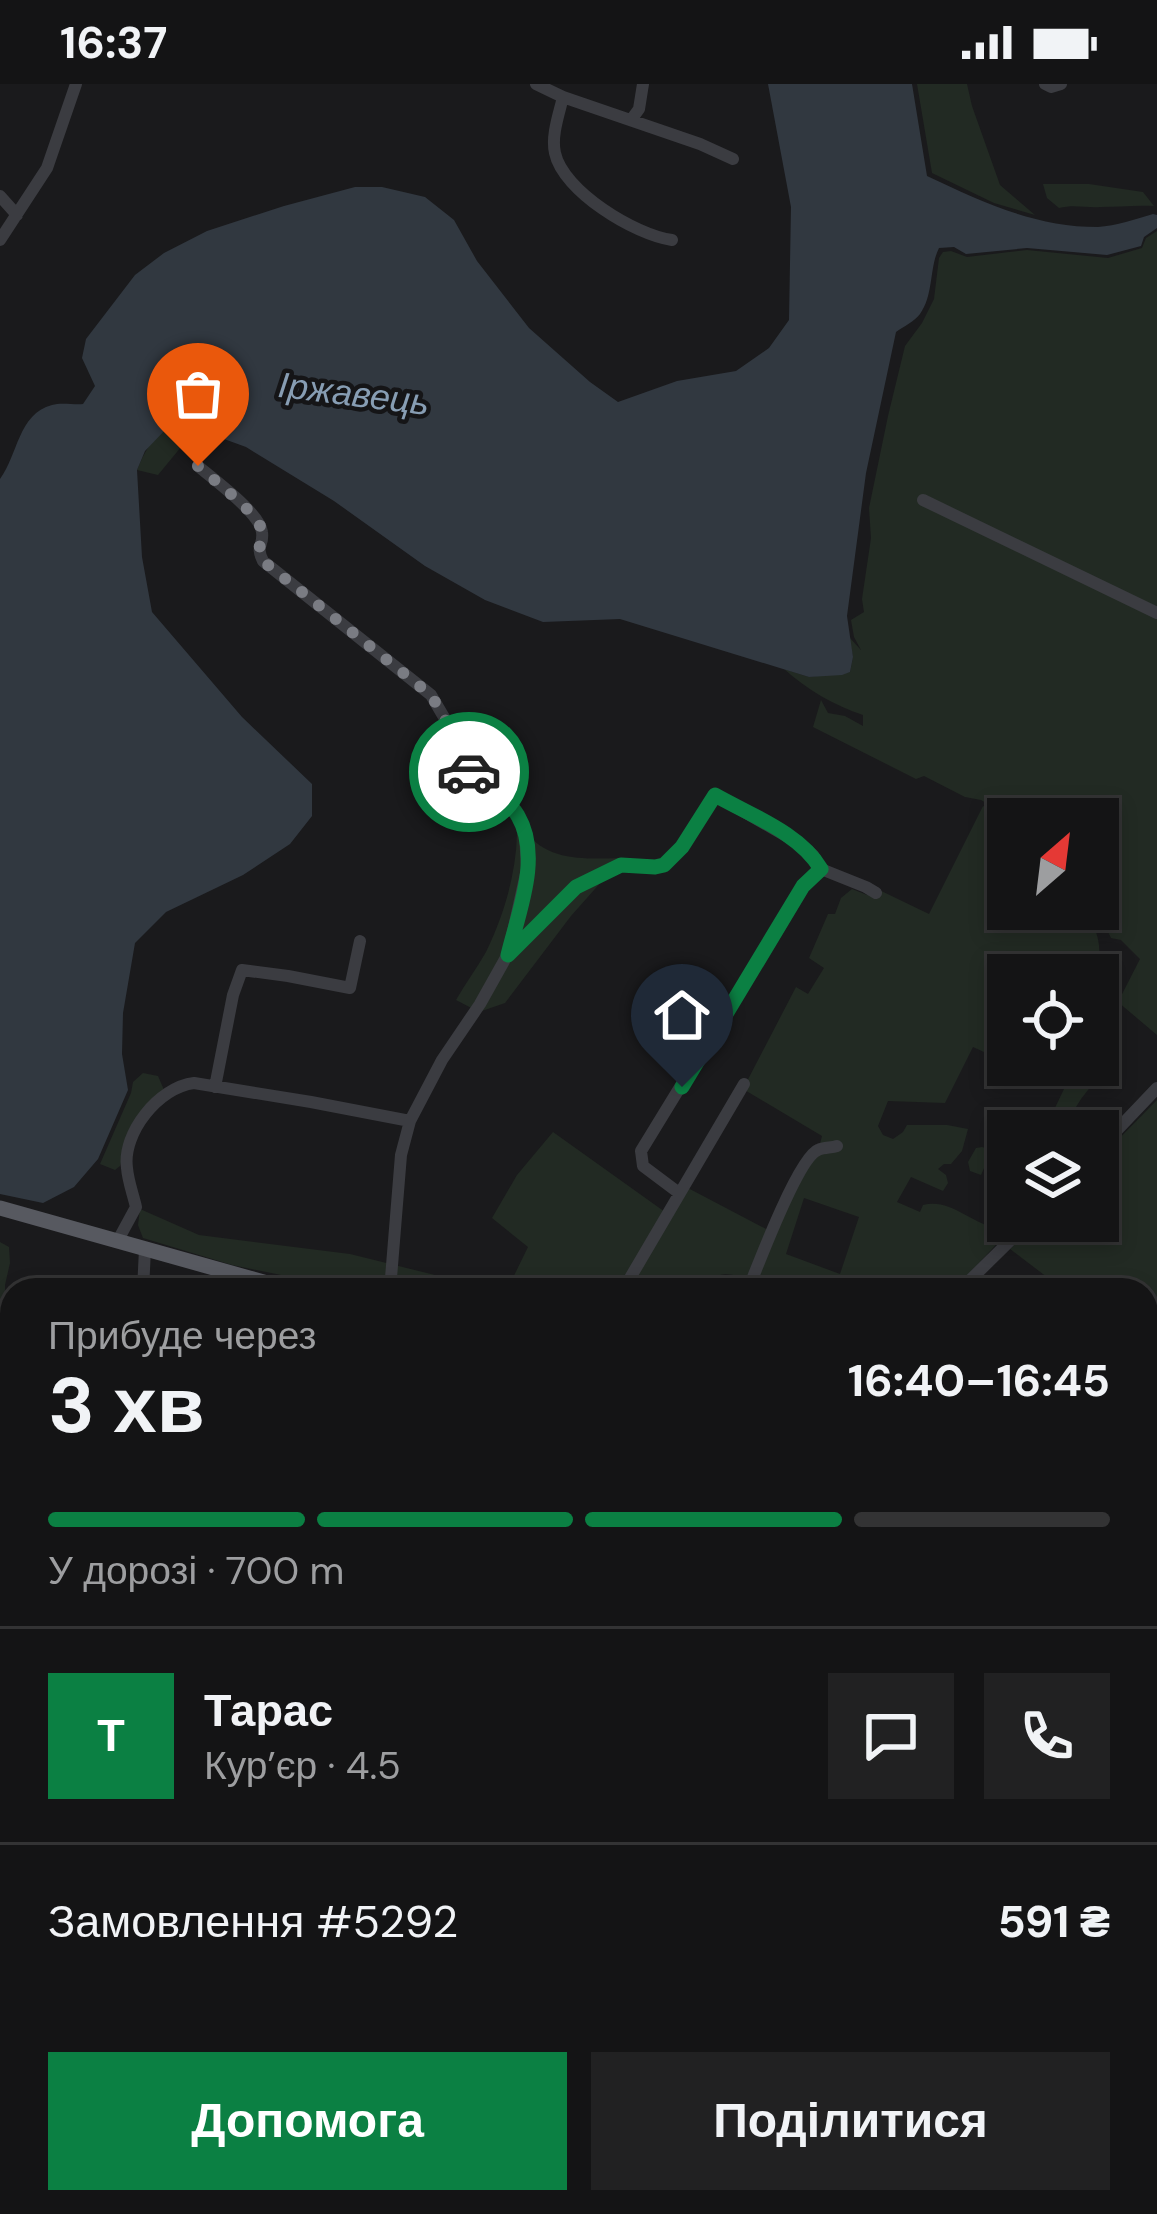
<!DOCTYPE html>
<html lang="uk">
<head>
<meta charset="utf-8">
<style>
  :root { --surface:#141415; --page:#212122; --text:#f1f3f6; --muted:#9d9ea0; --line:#333334; --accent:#0b8043 }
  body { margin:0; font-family:"DM Sans",sans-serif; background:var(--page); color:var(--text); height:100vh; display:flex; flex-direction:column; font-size:45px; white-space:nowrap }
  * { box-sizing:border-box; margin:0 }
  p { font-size:39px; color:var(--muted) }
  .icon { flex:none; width:66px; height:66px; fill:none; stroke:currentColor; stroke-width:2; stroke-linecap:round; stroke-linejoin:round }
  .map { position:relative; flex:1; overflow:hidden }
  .panel { position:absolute; left:0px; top:1194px; width:1158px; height:936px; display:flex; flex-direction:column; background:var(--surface); border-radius:36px 36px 0 0; box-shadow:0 6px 18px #0003,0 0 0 3px var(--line) }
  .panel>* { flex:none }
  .needle { width:78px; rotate:28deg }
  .fabs { position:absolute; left:987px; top:714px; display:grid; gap:24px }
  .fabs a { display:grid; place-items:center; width:132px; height:132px; border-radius:0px; background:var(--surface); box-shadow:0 6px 18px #0003,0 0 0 3px var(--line); font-size:60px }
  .pin { position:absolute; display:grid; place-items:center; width:102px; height:102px; color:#fff; margin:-123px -51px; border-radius:50% 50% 50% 0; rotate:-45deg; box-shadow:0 0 12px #0007 }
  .pin .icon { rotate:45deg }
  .courier { position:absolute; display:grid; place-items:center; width:120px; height:120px; margin:-60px; border:9px solid #0b8043; border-radius:50%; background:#fff; color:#222; box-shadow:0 3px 15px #0007 }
  .head em { font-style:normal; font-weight:700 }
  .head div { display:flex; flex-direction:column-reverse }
  .head { display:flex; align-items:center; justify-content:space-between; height:204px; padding:0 48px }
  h1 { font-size:78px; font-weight:700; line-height:90px }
  .bar { display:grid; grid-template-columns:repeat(4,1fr); gap:18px 12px; align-content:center; height:144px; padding:0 48px }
  .bar i { height:15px; border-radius:9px; background:var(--line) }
  .bar .active { background:var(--accent) }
  .bar p { grid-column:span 4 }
  .line { display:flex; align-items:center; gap:30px; padding:0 48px; border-top:3px solid var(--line) }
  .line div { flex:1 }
  .round { display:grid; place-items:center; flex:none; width:126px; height:126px; border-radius:0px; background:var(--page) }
  .primary-button { display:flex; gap:24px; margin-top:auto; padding:24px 48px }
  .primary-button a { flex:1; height:138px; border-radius:0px; background:var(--accent); color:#fff; font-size:48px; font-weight:700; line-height:138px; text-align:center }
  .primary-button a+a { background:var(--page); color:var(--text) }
  .status { display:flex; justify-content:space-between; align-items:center; height:84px; padding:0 60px; background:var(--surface); direction:ltr }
  .status svg { height:33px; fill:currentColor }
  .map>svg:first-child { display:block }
  .green { fill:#222a23; fill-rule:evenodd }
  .water { fill:#313840 }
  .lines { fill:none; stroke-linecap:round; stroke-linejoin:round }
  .minor { stroke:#3b3c41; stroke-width:12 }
  .major { stroke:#575960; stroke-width:15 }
  .done { stroke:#7a7c83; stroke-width:12; stroke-dasharray:0 21.6 }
  .route { stroke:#0b8043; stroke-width:15 }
  .labels { text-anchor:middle; stroke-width:9; stroke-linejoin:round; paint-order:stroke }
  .water-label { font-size:36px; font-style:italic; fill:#879db3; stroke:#151517 }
</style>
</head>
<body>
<div class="status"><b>16:37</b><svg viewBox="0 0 49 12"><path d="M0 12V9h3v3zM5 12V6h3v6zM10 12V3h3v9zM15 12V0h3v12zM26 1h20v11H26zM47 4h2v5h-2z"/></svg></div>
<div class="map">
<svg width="1157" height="2130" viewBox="0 0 1157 2130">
  <rect width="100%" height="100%" fill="#1a1a1c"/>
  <path class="green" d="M917,0H967L972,22L1000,101L1035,131L994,119L932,89Z
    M1043,100H1089L1143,108L1154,122C1135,121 1118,123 1100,123C1086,124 1074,120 1059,124L1047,114Z
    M1157,147V951L1118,918L1140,875L1121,856L1111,854L1097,825L1098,735H1008V825H1088C1097,852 1105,863 1094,891H1008V979L973,963L945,1019L888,1017L878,1042L883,1051L893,1055L903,1048L907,1041H947L968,1045L962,1067L951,1080H944L938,1085L946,1091L948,1099L943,1107L911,1093L897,1118L920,1128L923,1121C949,1114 970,1138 995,1144L1008,1135L1018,1137L954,1206H749L779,1134L818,1067L822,1052L743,1005L796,903L808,910L824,884L809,874L828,830H835L841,814L852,805L867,811L873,803L929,830L983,722L1003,729L981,716L965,713L924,692L916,695L813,643L821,616L828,629L845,632L863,642V631C835,622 806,605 784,585L809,593L850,588L853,573L849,553L861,566L854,553L851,536L864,528L862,515L871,454L869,424L888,332L905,262L922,239L934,215L939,174L943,168L951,167L967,173L1027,166L1108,174L1142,164L1146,154ZM804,1114L859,1133L840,1190L786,1170Z
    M180,339L187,342L186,357L158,391L137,386C146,364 156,347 180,339Z
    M526,747C548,781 596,774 632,774L629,782L602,797L571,832L505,919L479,928L456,916C465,900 477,884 486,868C504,831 516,790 517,750Z
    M1098,927L1111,930L1102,988L1081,1015L1061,1047H1044L1064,1005L1013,981H1098Z
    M143,989L158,992L164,1006L128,1055L120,1082L115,1086L100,1080L131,1009L133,998Z
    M1157,1016V1301L1146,1294V1279L1153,1268L1146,1263V1206H1064L1010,1165L1038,1137H1098V1076Z
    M553,1048L665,1128L618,1206H507L528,1163L492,1134L517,1091Z
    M1004,1062L1008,1063V1088L993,1079L985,1082L981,1091L970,1087L968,1078L976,1064L982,1063L998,1068Z
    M686,1103L768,1146L748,1199C737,1190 724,1187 712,1194L707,1206H626Z
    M140,1125L199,1151L350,1170L443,1193L472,1206H332L286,1192L232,1181L143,1154L138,1141Z
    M0,1158L9,1163L10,1179L5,1201V1224L12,1238V1303L0,1287Z
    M1146,1304L1157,1311V1550L1146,1544Z
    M1147,1598L1157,1602V2130H1018L1016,2118H1146Z
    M469,2118H617V2130H469Z
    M908,2118H955L956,2130H909Z"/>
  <path class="water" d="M768,0H912L927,92C982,118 1035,143 1098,143C1116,142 1136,135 1153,130L1157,131V144L1144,153L1141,162L1107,171L1027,164L966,170L954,163L939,164C929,184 934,210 920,230C915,237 903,243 896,248L866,389L847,532L853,573L850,588L842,591L809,593L620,535L543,538L485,516L425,482L334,417L246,363L180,339L168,343L145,367L137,386L142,473L152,528L242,633L312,700V732L290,760L243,791L166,828L135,859L123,929L122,970L128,1006L98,1075L74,1103L43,1119L0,1110V395C18,371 18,330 52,321C61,318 74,321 83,320L95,302L82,274L86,255L135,191L164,169L207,147L284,122L355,103H382L425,113L454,136L477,177L529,244L590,298L618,318L677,297L736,287L769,264L789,236L791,123Z
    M0,1287L12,1303V1988L0,2008Z"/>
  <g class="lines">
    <path class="minor" d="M536,0L563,13L700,60L733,75
      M1045,0L1051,3L1061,0
      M563,13C559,30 551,52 555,69C563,107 635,151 672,156
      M631,36L639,25L643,0
      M0,112L17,131
      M0,156L47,84L76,0
      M198,382C213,395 260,429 262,448C264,462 255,461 263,477L431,611L445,635L467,686L501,713L517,730L525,750L527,785L508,870L480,920L442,976L410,1037L401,1071L390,1206
      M923,416L1157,529
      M508,870L576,803L621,781L655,783L664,781L682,762L715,711L800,760L813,771L821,785L866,803L876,809
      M215,1003L233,911L242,886L288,892L350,904L360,857
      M1098,1066L1157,1004
      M679,1109L643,1082L641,1067L803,802L821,785
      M117,1158L136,1123C133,1110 128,1097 127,1084C122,1049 159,1003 194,999L311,1018L410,1037
      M143,1206L145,1165
      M623,1206L744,1000
      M748,1206C757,1183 799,1073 818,1066C824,1063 831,1064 837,1062
      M960,1206L1030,1137
      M1146,1556L1157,1562
      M195,2118L196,2130
      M899,2118L900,2130"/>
    <path class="major" d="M0,1124L292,1206"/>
  </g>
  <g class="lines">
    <path class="done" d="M198,382C212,395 260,430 262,448C263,462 255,461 263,477L431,611L445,635L461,678L469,688"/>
    <path class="route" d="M469,688C486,700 508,714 518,732C542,773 518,829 508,871L576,803L621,781L655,783L664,781L682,763L715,711C750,731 800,749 821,785L803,802L682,1003"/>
  </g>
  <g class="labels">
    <g class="water-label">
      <text transform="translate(354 309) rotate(7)" y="13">Іржавець</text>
    </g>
  </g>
</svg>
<div class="fabs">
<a><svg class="needle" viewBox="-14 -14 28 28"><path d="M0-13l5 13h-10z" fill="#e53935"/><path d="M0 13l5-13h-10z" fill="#9d9ea0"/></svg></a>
<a><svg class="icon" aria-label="locate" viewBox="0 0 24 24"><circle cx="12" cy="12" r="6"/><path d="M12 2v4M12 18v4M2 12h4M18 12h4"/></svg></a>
<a><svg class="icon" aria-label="layers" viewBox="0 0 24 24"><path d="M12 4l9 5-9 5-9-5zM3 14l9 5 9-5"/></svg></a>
</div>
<div class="pin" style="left:198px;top:382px;background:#ea580c"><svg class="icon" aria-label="bag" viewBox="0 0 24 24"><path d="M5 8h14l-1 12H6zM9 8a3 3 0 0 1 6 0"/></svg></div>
<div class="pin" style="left:682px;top:1003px;background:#1f2937"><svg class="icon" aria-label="home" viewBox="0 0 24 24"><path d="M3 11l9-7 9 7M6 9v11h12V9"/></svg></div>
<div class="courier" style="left:469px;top:688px"><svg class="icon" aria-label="car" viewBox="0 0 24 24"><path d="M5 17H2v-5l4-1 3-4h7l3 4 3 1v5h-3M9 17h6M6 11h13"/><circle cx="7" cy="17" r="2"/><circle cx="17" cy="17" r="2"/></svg></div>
<section class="panel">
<div class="head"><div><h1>3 хв</h1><p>Прибуде через</p></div><em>16:40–16:45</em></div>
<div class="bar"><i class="active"></i><i class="active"></i><i class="active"></i><i></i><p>У дорозі · 700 m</p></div>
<div class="line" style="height:216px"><b class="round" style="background:var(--accent);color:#fff">Т</b><div><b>Тарас</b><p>Кур’єр · 4.5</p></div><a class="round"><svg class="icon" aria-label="chat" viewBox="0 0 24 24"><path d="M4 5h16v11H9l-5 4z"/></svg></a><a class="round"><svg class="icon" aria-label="phone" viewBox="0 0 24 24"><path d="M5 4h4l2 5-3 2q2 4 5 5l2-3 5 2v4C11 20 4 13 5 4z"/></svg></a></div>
<div class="line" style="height:156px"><div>Замовлення #5292</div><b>591 ₴</b></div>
<div class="primary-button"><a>Допомога</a><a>Поділитися</a></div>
</section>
</div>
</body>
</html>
